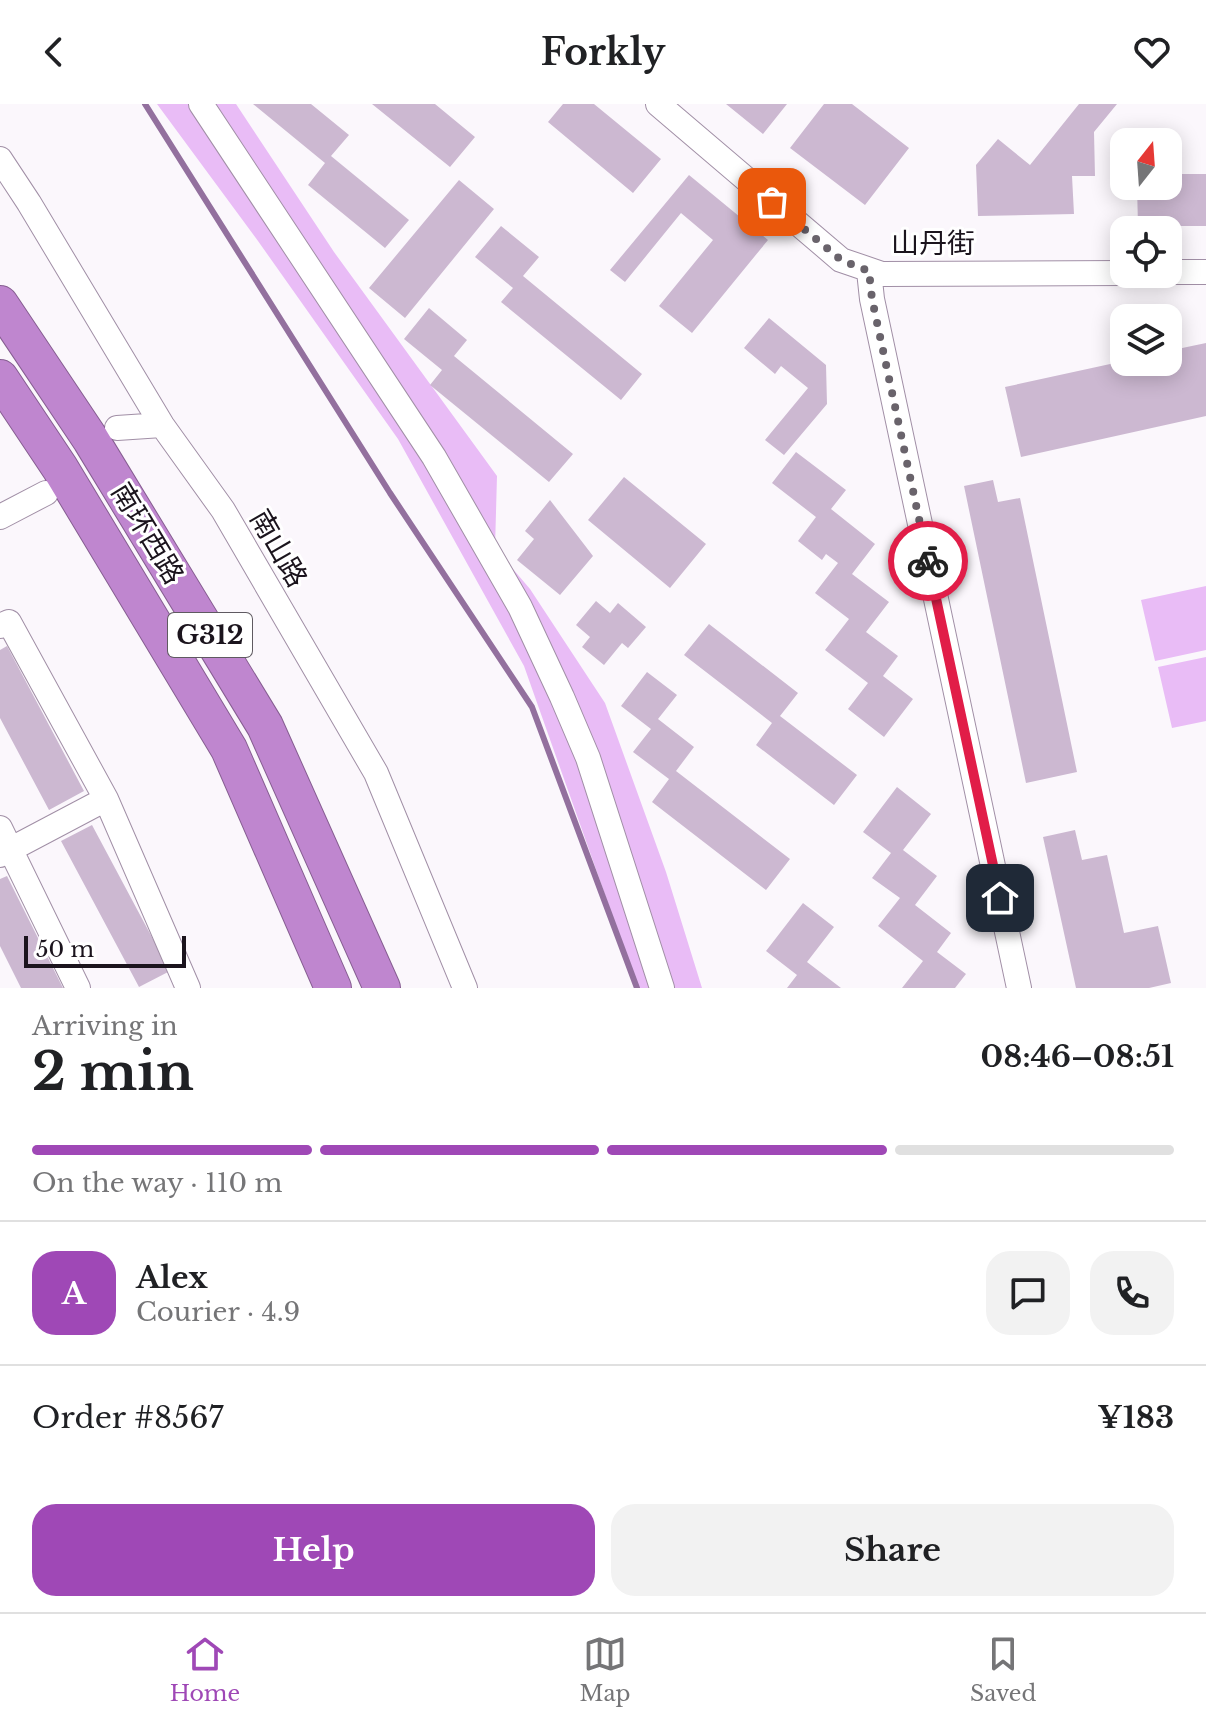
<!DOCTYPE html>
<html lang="en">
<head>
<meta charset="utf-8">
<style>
  :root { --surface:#fff; --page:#f2f2f2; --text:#202124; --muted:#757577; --line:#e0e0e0; --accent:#9f48b6 }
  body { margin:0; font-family:"Libre Baskerville","Noto Sans SC",serif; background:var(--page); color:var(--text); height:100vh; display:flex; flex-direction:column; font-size:30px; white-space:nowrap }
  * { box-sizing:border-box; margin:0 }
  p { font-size:26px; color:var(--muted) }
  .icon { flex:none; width:44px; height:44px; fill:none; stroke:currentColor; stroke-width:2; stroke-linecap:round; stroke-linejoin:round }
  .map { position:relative; height:884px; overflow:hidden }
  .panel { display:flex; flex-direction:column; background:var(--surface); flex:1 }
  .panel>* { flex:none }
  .needle { width:52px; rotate:17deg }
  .fabs { position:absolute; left:1110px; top:24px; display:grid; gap:16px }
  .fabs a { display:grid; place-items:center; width:72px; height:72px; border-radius:16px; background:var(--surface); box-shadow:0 4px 20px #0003; font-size:40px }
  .scale { position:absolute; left:24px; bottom:20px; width:162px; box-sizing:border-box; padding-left:8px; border:4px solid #1b141d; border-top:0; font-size:22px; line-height:28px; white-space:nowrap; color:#1b141d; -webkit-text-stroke:6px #fff; paint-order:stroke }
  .pin { position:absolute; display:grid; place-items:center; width:68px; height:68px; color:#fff; margin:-34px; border-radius:16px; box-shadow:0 4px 12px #0006 }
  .courier { position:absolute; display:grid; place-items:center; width:80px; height:80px; margin:-40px; border:6px solid #e11d48; border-radius:50%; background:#fff; color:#222; box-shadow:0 2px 10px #0007 }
  .summary em { font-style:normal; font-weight:700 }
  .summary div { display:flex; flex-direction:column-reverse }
  .summary { display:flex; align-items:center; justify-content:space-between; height:136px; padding:0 32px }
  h1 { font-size:52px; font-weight:700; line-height:60px }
  .bar { display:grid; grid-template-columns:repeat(4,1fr); gap:12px 8px; align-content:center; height:96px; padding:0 32px }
  .bar i { height:10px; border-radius:6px; background:var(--line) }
  .bar .current { background:var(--accent) }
  .bar p { grid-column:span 4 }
  .line { display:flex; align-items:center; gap:20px; padding:0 32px; border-top:2px solid var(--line) }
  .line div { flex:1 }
  .round { display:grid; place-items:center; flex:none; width:84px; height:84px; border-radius:24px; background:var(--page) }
  .cta { display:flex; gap:16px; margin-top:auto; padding:16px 32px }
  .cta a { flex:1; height:92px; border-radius:24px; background:var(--accent); color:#fff; font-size:32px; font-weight:700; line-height:92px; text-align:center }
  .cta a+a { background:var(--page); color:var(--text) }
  header { display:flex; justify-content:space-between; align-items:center; height:104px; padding:0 32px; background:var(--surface); font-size:36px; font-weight:700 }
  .menu { display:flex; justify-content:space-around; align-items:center; height:112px; border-top:2px solid var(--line); background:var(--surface); font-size:22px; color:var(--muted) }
  .menu a { display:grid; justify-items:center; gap:4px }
  .menu .current { color:var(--accent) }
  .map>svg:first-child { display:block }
  .green { fill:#e9bcf6 }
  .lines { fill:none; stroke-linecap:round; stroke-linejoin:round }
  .stream { stroke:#93709e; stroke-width:6 }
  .building { fill:#ccb8d1 }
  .minor-casing { stroke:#a18fa6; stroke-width:26 }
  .highway-casing { stroke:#865e91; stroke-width:38 }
  .minor { stroke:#fff; stroke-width:24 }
  .highway { stroke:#bf86cf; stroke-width:36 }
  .done { stroke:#69636b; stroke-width:8; stroke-dasharray:0 14.4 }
  .route { stroke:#e11d48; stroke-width:10 }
  .labels { text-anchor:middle; stroke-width:6; stroke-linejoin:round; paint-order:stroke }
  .shield { fill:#fff; stroke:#5f5a61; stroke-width:2 }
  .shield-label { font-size:26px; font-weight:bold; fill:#1b141d }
  .street-label { font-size:28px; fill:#1b141d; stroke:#fff }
</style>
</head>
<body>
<header><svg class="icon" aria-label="back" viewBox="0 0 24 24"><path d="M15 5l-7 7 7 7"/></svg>Forkly<svg class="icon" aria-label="heart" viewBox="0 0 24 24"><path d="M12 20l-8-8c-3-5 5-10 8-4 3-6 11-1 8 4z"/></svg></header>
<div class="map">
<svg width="1206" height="884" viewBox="0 0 1206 884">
  <rect width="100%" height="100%" fill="#fbf7fc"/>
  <path class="green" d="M157,0H236L334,148L497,372L495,444L530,485L605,599L666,768L702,884H638L524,562L398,335L258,137Z
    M1206,482V546L1155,557L1141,496Z
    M1206,553V617L1172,624L1158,563Z"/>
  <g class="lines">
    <path class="stream" d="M145,0L390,389L532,603L637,884"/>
  </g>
  <path class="building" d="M253,0H311L349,31L331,52L409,116L385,144L308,81L325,59Z
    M372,0H435L475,33L450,63Z
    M563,0H594L661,55L633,89L548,18Z
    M726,0H787L763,30Z
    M824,0H852L909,44L865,101L790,44Z
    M1079,0H1117L1094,28L1095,72H1072L1074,110L978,112L976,61L998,35L1030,61Z
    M1168,70H1206V122H1138L1137,82H1168Z
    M689,71L768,136L692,229L659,202L713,136L681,109L625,178L610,166Z
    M459,76L494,105L405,214L369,184Z
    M501,122L539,153L523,172L642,270L621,296L501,198L513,184L475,153Z
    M429,204L467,236L454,252L573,350L549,378L430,281L442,266L404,235Z
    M769,214L826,261L827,300L784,351L765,336L808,284L781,262L775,270L744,244Z
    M1206,239V312L1021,353L1005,283L1124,257L1168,258V247Z
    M796,348L846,386L831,405L875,440L852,470L889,498L866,528L898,552L883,572L913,595L884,633L848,605L868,579L825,546L849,515L815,489L838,459L826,450L822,456L798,437L816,413L772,379Z
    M624,373L706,440L670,484L588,416Z
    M993,376L998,398L1020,394L1077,668L1026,679L964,382Z
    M550,396L593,452L560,491L517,456L534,435L525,427Z
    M596,497L610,509L618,499L646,523L628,544L622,539L604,561L582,543L590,533L576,521Z
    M709,520L798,589L780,612L857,671L834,701L756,641L772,619L684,551Z
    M7,542L84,687L49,706L0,614V546Z
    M647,568L677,591L658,615L694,643L676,667L790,755L766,786L652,698L669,675L633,648L651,625L621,602Z
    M897,683L931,710L903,746L937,772L915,801L951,829L937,848L966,870L955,884H902L923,857L878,822L900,794L872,774L891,749L863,728Z
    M92,721L170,867L139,883L61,737Z
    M1075,726L1082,756L1107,751L1124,829L1158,822L1171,879L1149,884H1076L1043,733Z
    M7,772L63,884H21L0,842V775Z
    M803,799L834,823L807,858L841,884H787L797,871L766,847Z"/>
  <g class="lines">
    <defs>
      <path id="minor" d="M201,0L434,353L520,503L562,593L588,654L662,884
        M658,0L841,156L882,170L1124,169
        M0,55L29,99L162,321L223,406L376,669L465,884
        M869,167L872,195L1019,884
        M1168,168H1206
        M117,324L162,321
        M0,413L46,389
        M0,522L9,518L106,695L188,884
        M0,724L78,884
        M0,751L106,695"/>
      <path id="highway" d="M0,200L91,336L265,622L382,884
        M0,274L60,364L229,645L333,884"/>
    </defs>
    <use href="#minor" class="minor-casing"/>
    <use href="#highway" class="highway-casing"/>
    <use href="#minor" class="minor"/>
    <use href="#highway" class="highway"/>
  </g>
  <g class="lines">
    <path class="done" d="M772,98L841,156L869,167L872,195L928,457"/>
    <path class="route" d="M928,457L1000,794"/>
  </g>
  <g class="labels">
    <rect class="shield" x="168" y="509" width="84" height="44" rx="6"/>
    <g class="shield-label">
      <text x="210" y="540">G312</text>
    </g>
    <g class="street-label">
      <text x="933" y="149">山丹街</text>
      <text transform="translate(148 429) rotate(59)" y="10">南环西路</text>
      <text transform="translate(279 444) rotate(60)" y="10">南山路</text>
    </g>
  </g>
</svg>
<div class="fabs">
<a><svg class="needle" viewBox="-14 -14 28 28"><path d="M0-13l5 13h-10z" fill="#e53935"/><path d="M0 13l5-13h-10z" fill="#757577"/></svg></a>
<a><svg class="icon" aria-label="locate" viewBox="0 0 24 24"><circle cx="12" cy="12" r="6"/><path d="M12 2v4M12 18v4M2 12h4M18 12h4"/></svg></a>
<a><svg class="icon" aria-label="layers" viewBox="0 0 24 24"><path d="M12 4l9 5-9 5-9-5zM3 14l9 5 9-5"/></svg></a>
</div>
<div class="scale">50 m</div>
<div class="pin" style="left:772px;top:98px;background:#ea580c"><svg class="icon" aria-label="bag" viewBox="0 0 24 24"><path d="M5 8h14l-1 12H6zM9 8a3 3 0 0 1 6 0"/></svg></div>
<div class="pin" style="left:1000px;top:794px;background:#1f2937"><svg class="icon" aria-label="home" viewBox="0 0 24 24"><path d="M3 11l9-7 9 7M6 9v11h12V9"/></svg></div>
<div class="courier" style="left:928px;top:457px"><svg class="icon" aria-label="bike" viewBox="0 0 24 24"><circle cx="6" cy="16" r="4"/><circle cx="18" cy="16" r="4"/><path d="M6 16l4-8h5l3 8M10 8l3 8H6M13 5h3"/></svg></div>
</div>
<section class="panel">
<div class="summary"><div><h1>2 min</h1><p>Arriving in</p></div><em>08:46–08:51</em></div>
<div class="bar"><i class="current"></i><i class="current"></i><i class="current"></i><i></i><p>On the way · 110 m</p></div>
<div class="line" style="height:144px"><b class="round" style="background:var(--accent);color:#fff">A</b><div><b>Alex</b><p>Courier · 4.9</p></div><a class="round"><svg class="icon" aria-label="chat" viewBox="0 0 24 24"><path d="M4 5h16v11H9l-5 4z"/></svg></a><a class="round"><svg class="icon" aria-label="phone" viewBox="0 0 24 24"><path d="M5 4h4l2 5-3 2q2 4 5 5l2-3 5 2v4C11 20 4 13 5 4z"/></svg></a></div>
<div class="line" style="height:104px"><div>Order #8567</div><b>¥183</b></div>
<div class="cta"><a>Help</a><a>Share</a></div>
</section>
<nav class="menu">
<a class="current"><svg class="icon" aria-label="home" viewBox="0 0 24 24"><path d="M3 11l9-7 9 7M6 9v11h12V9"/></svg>Home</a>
<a><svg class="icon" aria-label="map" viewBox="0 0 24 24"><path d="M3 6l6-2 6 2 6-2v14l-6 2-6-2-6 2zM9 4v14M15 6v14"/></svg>Map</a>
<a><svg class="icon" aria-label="saved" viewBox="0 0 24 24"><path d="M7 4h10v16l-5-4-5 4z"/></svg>Saved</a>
</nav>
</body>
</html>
